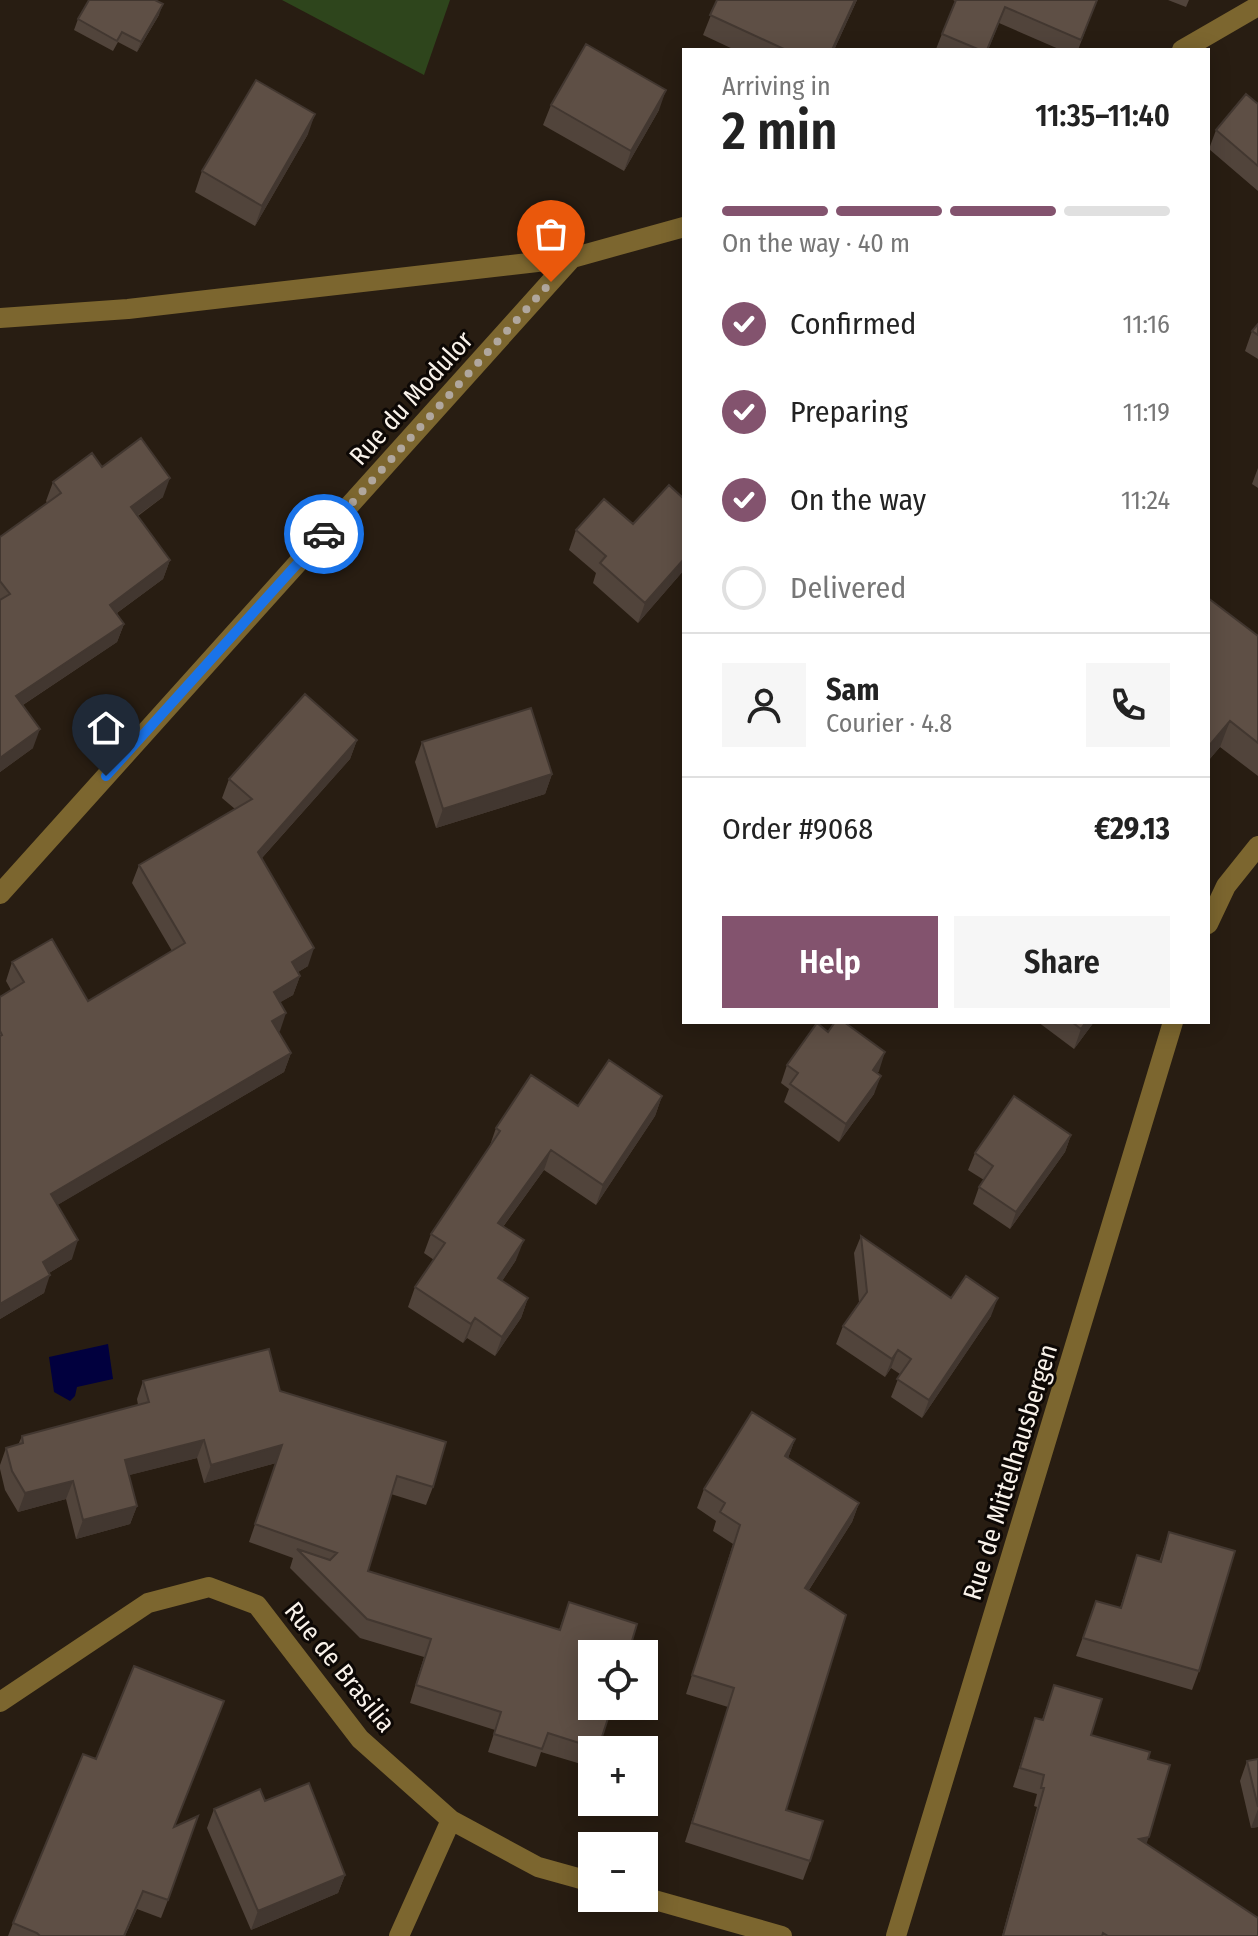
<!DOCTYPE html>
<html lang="en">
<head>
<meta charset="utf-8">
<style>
  :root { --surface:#fff; --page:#f6f6f6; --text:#222; --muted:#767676; --line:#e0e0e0; --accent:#83536e }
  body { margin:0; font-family:"Fira Sans Condensed",sans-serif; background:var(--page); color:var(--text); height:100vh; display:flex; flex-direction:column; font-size:30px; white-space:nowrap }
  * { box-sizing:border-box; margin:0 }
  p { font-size:26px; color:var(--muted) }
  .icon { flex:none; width:44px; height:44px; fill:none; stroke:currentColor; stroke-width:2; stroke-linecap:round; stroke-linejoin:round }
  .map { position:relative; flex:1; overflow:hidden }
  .details { position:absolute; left:682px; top:48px; width:528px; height:976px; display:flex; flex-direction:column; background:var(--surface); border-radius:0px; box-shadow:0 4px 20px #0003 }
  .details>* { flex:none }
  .tools { position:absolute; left:578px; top:1640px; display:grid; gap:16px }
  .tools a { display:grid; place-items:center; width:80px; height:80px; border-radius:0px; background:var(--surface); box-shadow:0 4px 20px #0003; font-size:40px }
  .pin { position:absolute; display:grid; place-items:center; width:68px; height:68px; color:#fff; margin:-82px -34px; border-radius:50% 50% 50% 0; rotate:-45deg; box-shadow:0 0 8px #0007 }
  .pin .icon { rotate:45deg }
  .courier { position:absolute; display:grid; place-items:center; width:80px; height:80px; margin:-40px; border:6px solid #1a73e8; border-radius:50%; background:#fff; color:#222; box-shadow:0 2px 10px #0007 }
  .headline em { font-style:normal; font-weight:600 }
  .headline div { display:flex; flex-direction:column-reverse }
  .headline { display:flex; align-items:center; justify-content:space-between; height:136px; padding:0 40px }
  h1 { font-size:52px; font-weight:600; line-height:60px }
  .bar { display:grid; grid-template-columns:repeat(4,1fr); gap:12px 8px; align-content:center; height:96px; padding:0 40px }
  .bar i { height:10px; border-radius:6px; background:var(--line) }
  .bar .active { background:var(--accent) }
  .bar p { grid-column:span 4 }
  .line { display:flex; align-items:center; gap:20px; padding:0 40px; border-top:2px solid var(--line) }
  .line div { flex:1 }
  .round { display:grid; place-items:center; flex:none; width:84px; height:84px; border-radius:0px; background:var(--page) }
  ol { padding:0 40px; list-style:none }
  li { display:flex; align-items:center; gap:24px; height:88px }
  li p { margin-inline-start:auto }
  li .icon { padding:8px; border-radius:50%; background:var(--accent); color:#fff; stroke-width:4 }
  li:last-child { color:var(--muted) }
  li i { width:44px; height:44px; border:4px solid var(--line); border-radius:50% }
  .cta { display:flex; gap:16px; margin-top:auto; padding:16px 40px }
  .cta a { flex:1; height:92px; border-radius:0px; background:var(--accent); color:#fff; font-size:32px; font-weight:600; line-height:92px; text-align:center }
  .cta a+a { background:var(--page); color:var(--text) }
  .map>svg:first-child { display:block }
  .green { fill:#2e451c }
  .water { fill:#01003e }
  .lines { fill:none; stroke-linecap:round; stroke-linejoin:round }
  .minor { stroke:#7c662f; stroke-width:20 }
  .tertiary { stroke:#7c662f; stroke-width:20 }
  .wall { fill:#51443b }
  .shaded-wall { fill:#423730 }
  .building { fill:#5e4f45; stroke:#423730; stroke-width:2 }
  .done { stroke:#b0a79e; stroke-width:8; stroke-dasharray:0 14.4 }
  .route { stroke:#1a73e8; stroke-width:10 }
  .labels { text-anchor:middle; stroke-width:6; stroke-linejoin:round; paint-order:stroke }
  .street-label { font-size:26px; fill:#f9f2ea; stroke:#0d0805 }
</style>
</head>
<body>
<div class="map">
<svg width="1258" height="1936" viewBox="0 0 1258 1936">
  <rect width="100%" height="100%" fill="#281d12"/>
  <path class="green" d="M282,0H450L424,75Z"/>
  <path class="water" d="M108,1344L113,1379L77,1387L75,1396L70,1401L54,1392L49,1357Z"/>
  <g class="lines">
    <path class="minor" d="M1182,50L1258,6
      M0,318L128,309L572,258L684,227
      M0,894L572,258
      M0,1702L148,1603L209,1587L257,1605L360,1739L451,1820L538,1867L592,1882
      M644,1897L782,1936
      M399,1936L451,1820"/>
    <path class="tertiary" d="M1208,924L1226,886L1258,846
      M896,1936L1173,1022"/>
  </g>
  <path class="wall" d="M717,0H857L834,50H735L703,35Z
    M953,0H1097L1078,50H1061L999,23L988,50H938L936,49L955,1Z
    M1168,0H1189L1186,7Z
    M159,15L137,52L118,42L113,51L74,30L78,19Z
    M1258,104V191L1209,149L1216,130Z
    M551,105L659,110L624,171L543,125Z
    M308,134L255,226L195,192L202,171Z
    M1258,324V359L1245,351L1252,331Z
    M102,467L163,497L138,516L170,560L163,579L117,613L124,624L117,642L23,705L33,748L0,772V537L47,503L46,501L53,482Z
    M1258,468V488L1252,484Z
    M684,499V570L638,623L593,583L596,573L569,550L576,530L633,524Z
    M1208,598L1258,636V776L1220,747L1208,761Z
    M357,740L350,759L262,858L308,966L298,972L300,976L293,995L280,1002V1031L278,1032L291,1053L284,1072L57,1205L72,1259L49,1273L44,1293L0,1319V997L11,990L6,981L12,962L88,1001L172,951L132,883L139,865L235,809L222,798L229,779Z
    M422,742L552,774L545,794L436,828L415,762Z
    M1038,1022H1094L1074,1049Z
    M787,1065L879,1071L877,1073L874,1094L839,1142L784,1102L789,1089L781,1083Z
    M662,1096L655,1116L596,1205L544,1170L503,1227L516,1260L502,1281L528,1298L521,1318L495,1356L467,1338L463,1343L408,1307L415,1287L434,1260L424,1253L431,1234L489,1148L496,1128L578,1106Z
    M1071,1135L1065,1152L1010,1229L973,1204L979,1187L984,1180L968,1170L975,1153Z
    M861,1236L951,1298L991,1316L922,1418L891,1397L900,1374L891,1368L885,1377L836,1344L843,1326L859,1302L854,1253Z
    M143,1381L280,1391L433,1487L426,1505L391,1494L368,1571L559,1630L569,1602L612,1706L597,1750H592L591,1767L541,1752L536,1767L488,1752L495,1730L410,1703L424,1657L360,1638L290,1568L293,1558L249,1542L276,1463L204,1483L197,1458L129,1475L137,1506L130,1524L76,1539L66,1499L18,1512L5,1490L0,1469V1465L6,1448L18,1445L22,1436L138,1405L137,1399Z
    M795,1439L788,1458L859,1503L852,1522L809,1590L786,1810L810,1861L803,1880L685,1842L728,1707L686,1694L733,1544L713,1531L716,1521L697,1508L704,1489Z
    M1169,1532L1199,1671L1192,1690L1076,1656L1096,1601L1120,1608L1137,1555L1159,1562Z
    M1054,1685L1091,1735L1148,1759L1146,1844L1258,1936H1002L1037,1807L1034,1806L1037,1794L1013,1787L1035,1718L1042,1720Z
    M1258,1759V1827L1251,1828L1240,1781L1247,1761Z
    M265,1801L345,1875L338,1893L251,1930L207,1828L214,1809Z
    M175,1826L168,1900L161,1918L137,1909L125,1936H8L13,1923Z"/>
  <path class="shaded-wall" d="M855,0H857L834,50H832Z
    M163,4L159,15L137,52L141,42Z
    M666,90L659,110L624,171L631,151Z
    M315,114L308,134L255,226L262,206Z
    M170,478L163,497L124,525L131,507Z
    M684,559V570L638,623L645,603Z
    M170,560L163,579L103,623L110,605Z
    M124,624L117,642L9,714L16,696Z
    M1230,721L1220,747L1208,761V747Z
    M40,729L33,748L0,772V758Z
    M357,740L350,759L251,870L258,852Z
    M552,774L545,794L436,828L443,809Z
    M314,948L308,966L285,980L292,962Z
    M300,976L293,995L267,1010L274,992Z
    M286,1013L280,1031L265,1040L272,1021Z
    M1086,1022H1094L1074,1049L1081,1029Z
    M885,1052L879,1071L866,1088L873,1070Z
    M291,1053L284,1072L44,1213L51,1194Z
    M881,1076L874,1094L839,1142L846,1124Z
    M662,1096L655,1116L596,1205L603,1185Z
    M1071,1135L1065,1152L1010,1229L1016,1212Z
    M551,1150L544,1170L491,1243L498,1223Z
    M78,1240L72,1259L36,1281L43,1262Z
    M524,1240L516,1260L491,1298L498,1278Z
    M50,1275L44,1293L0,1319V1304Z
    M528,1298L521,1318L495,1356L502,1337Z
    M998,1298L991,1316L922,1418L929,1400Z
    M475,1318L467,1338L463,1343L471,1324Z
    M898,1350L891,1368L885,1377L892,1359Z
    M795,1439L788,1458L785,1456Z
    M204,1440L197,1458L118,1478L125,1460Z
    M282,1445L276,1463L204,1483L211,1465Z
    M73,1481L66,1499L18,1512L25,1493Z
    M859,1503L852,1522L798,1607L805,1588Z
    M137,1506L130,1524L76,1539L83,1520Z
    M1258,1809V1827L1251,1828Z
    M1149,1837L1142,1855L1139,1839Z
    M345,1875L338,1893L251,1930L258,1911Z"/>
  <path class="building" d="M89,0H155L163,4L141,42L122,32L117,41L78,19Z
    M717,0H855L832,50H786L710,15Z
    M956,0H1097L1081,40L1005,7L987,50H980L942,34Z
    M586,44L666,90L631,151L551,105Z
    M256,80L315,114L262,206L202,171Z
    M1246,94L1258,104V166L1216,130Z
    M1258,324V335L1252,331Z
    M141,438L170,478L131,507L170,560L110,605L124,624L16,696L40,729L0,758V600L10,594L0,581V537L61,493L53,482L92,453L102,467Z
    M669,485L684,499V559L645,603L600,563L606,556L576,530L604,499L633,524Z
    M1208,598L1258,636V743L1230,721L1208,747Z
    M305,694L357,740L258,852L314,948L292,962L300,976L274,992L286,1013L272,1021L291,1053L51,1194L78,1240L43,1262L50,1275L0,1304V1036L2,1035L0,1031V997L24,982L12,962L52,939L88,1001L185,943L139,865L252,799L229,779Z
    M531,708L552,774L443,809L422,742Z
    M835,1022H844L885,1052L873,1070L881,1076L846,1124L790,1084L798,1073L787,1065L817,1023L828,1032Z
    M1072,1022H1086L1081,1029Z
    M609,1060L662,1096L603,1185L551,1150L498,1223L524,1240L498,1278L528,1298L502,1337L475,1318L471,1324L415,1287L445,1243L431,1234L500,1131L496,1128L531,1075L578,1106Z
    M1014,1096L1071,1135L1016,1212L979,1187L993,1166L975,1153Z
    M861,1236L951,1298L966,1276L998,1298L929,1400L897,1379L911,1359L898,1350L892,1359L843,1326L867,1292Z
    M269,1349L280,1391L446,1442L433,1487L397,1476L368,1571L560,1630L569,1602L637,1624L628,1654H592V1706H612L598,1749L548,1733L542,1749L494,1734L501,1712L416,1685L431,1639L367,1619L297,1549L330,1560L337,1553L255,1524L282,1445L211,1465L204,1440L125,1460L137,1506L83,1520L73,1481L25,1493L12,1471L6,1448L23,1443L22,1436L149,1402L143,1381Z
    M752,1412L795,1439L785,1456L859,1503L805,1588L846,1615L786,1810L823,1821L810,1861L692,1823L734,1688L692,1675L740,1525L720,1512L725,1503L704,1489Z
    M1169,1532L1235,1551L1199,1671L1083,1638L1096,1601L1121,1608L1137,1555L1161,1562Z
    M134,1666L224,1701L174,1827L198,1816L168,1900L143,1891L124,1936H40L37,1933L13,1923L83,1754L96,1759Z
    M1054,1685L1102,1699L1091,1735L1150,1752L1148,1759L1170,1765L1149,1837L1139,1839L1258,1918V1936H1108L1103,1933L1102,1936H1003L1044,1788H1041L1044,1775L1020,1768L1035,1718L1043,1720Z
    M1258,1759V1807L1247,1761Z
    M309,1783L345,1875L258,1911L214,1809L260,1789L265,1801Z"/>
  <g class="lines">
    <path class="done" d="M324,534L551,282"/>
    <path class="route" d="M106,776L324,534"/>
  </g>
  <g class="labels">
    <g class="street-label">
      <text transform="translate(411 398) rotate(-48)" y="9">Rue du Modulor</text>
      <text transform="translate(1010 1472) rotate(-73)" y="9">Rue de Mittelhausbergen</text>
      <text transform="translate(340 1667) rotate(51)" y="9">Rue de Brasilia</text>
    </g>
  </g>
</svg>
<div class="tools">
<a><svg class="icon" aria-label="locate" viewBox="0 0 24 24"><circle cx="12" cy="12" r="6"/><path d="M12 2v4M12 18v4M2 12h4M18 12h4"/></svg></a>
<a>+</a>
<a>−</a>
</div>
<div class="pin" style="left:551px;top:282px;background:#ea580c"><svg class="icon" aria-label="bag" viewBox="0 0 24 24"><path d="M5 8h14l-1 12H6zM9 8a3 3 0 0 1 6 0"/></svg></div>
<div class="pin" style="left:106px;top:776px;background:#1f2937"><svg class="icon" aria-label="home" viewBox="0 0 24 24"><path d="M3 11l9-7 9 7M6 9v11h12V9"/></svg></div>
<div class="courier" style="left:324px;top:534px"><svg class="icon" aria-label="car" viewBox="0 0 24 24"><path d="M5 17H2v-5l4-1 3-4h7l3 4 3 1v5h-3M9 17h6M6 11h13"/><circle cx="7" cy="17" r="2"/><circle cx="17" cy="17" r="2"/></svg></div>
<section class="details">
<div class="headline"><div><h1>2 min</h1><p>Arriving in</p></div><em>11:35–11:40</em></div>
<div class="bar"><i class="active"></i><i class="active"></i><i class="active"></i><i></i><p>On the way · 40 m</p></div>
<ol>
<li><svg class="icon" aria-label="check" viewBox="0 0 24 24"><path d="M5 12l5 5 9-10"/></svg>Confirmed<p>11:16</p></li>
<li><svg class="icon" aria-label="check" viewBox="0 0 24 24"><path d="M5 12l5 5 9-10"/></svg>Preparing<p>11:19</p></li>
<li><svg class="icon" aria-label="check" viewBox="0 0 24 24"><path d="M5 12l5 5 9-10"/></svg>On the way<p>11:24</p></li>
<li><i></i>Delivered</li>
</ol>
<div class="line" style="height:144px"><a class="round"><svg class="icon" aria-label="person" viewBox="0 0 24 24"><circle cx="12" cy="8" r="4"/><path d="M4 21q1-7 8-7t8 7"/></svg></a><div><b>Sam</b><p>Courier · 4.8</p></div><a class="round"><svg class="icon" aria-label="phone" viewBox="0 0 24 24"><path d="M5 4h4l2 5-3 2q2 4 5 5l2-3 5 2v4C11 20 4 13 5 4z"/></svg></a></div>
<div class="line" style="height:104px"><div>Order #9068</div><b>€29.13</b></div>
<div class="cta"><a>Help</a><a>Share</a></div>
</section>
</div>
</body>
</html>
